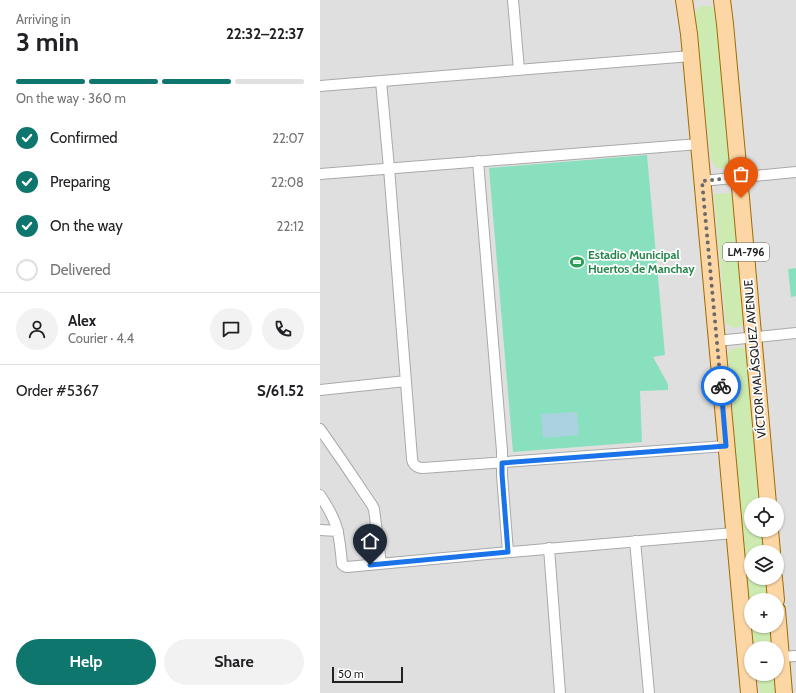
<!DOCTYPE html>
<html lang="en">
<head>
<meta charset="utf-8">
<style>
  :root { --surface:#fff; --page:#f2f2f2; --text:#202124; --muted:#757577; --line:#e0e0e0; --accent:#0f766e }
  body { margin:0; font-family:Cabin,sans-serif; background:var(--page); color:var(--text); height:100vh; display:flex; flex-direction:column; font-size:15px; white-space:nowrap }
  * { box-sizing:border-box; margin:0 }
  p { font-size:13px; color:var(--muted) }
  .icon { flex:none; width:22px; height:22px; fill:none; stroke:currentColor; stroke-width:2; stroke-linecap:round; stroke-linejoin:round }
  .map { position:relative; flex:1; overflow:hidden }
  .details { display:flex; flex-direction:column; background:var(--surface); width:320px }
  .details>* { flex:none }
  .tools { position:absolute; left:424px; top:497px; display:grid; gap:8px }
  .tools a { display:grid; place-items:center; width:40px; height:40px; border-radius:50%; background:var(--surface); box-shadow:0 1px 3px #0004; font-size:20px }
  .scale { position:absolute; left:12px; bottom:10px; width:71px; box-sizing:border-box; padding-left:4px; border:2px solid #222; border-top:0; font-size:11px; line-height:14px; white-space:nowrap; color:#222; -webkit-text-stroke:3px #fff; paint-order:stroke }
  .pin { position:absolute; display:grid; place-items:center; width:34px; height:34px; color:#fff; margin:-41px -17px; border-radius:50% 50% 50% 0; rotate:-45deg; box-shadow:0 0 4px #0007 }
  .pin .icon { rotate:45deg }
  .courier { position:absolute; display:grid; place-items:center; width:40px; height:40px; margin:-20px; border:3px solid #1a73e8; border-radius:50%; background:#fff; color:#222; box-shadow:0 1px 5px #0007 }
  .summary em { font-style:normal; font-weight:700 }
  .summary div { display:flex; flex-direction:column-reverse }
  .summary { display:flex; align-items:center; justify-content:space-between; height:68px; padding:0 16px }
  h1 { font-size:26px; font-weight:700; line-height:30px }
  .bar { display:grid; grid-template-columns:repeat(4,1fr); gap:6px 4px; align-content:center; height:48px; padding:0 16px }
  .bar i { height:5px; border-radius:3px; background:var(--line) }
  .bar .selected { background:var(--accent) }
  .bar p { grid-column:span 4 }
  .line { display:flex; align-items:center; gap:10px; padding:0 16px; border-top:1px solid var(--line) }
  .line div { flex:1 }
  .round { display:grid; place-items:center; flex:none; width:42px; height:42px; border-radius:21px; background:var(--page) }
  ol { padding:0 16px; list-style:none }
  li { display:flex; align-items:center; gap:12px; height:44px }
  li p { margin-inline-start:auto }
  li .icon { padding:4px; border-radius:50%; background:var(--accent); color:#fff; stroke-width:4 }
  li:last-child { color:var(--muted) }
  li i { width:22px; height:22px; border:2px solid var(--line); border-radius:50% }
  .button { display:flex; gap:8px; margin-top:auto; padding:8px 16px }
  .button a { flex:1; height:46px; border-radius:24px; background:var(--accent); color:#fff; font-size:16px; font-weight:700; line-height:46px; text-align:center }
  .button a+a { background:var(--page); color:var(--text) }
  main { display:flex; flex:1; min-height:0 }
  .map>svg:first-child { display:block }
  .residential { fill:#e0dfdf; fill-rule:evenodd }
  .grass { fill:#cdebb0 }
  .pitch { fill:#88e0be }
  .water { fill:#aad3df }
  .lines { fill:none; stroke-linecap:round; stroke-linejoin:round }
  .street-casing { stroke:#a9a9a9; stroke-width:12 }
  .primary-casing { stroke:#a06b00; stroke-width:18 }
  .street { stroke:#fff; stroke-width:10 }
  .primary { stroke:#fcd6a4; stroke-width:16 }
  .done { stroke:#6b6a68; stroke-width:4; stroke-dasharray:0 7.2 }
  .route { stroke:#1a73e8; stroke-width:5 }
  .labels { text-anchor:middle; stroke-width:3.5; stroke-linejoin:round; paint-order:stroke }
  .shield { fill:#fff; stroke:#646464; stroke-width:1 }
  .shield-label { font-size:11px; font-weight:bold; fill:#222 }
  .leisure-label { font-size:12px; font-weight:bold; fill:#27864d; stroke:#fff; text-anchor:start }
  .street-label { font-size:12px; fill:#222; stroke:#fff }
</style>
</head>
<body>
<main>
<section class="details">
<div class="summary"><div><h1>3 min</h1><p>Arriving in</p></div><em>22:32–22:37</em></div>
<div class="bar"><i class="selected"></i><i class="selected"></i><i class="selected"></i><i></i><p>On the way · 360 m</p></div>
<ol>
<li><svg class="icon" aria-label="check" viewBox="0 0 24 24"><path d="M5 12l5 5 9-10"/></svg>Confirmed<p>22:07</p></li>
<li><svg class="icon" aria-label="check" viewBox="0 0 24 24"><path d="M5 12l5 5 9-10"/></svg>Preparing<p>22:08</p></li>
<li><svg class="icon" aria-label="check" viewBox="0 0 24 24"><path d="M5 12l5 5 9-10"/></svg>On the way<p>22:12</p></li>
<li><i></i>Delivered</li>
</ol>
<div class="line" style="height:72px"><a class="round"><svg class="icon" aria-label="person" viewBox="0 0 24 24"><circle cx="12" cy="8" r="4"/><path d="M4 21q1-7 8-7t8 7"/></svg></a><div><b>Alex</b><p>Courier · 4.4</p></div><a class="round"><svg class="icon" aria-label="chat" viewBox="0 0 24 24"><path d="M4 5h16v11H9l-5 4z"/></svg></a><a class="round"><svg class="icon" aria-label="phone" viewBox="0 0 24 24"><path d="M5 4h4l2 5-3 2q2 4 5 5l2-3 5 2v4C11 20 4 13 5 4z"/></svg></a></div>
<div class="line" style="height:52px"><div>Order #5367</div><b>S/61.52</b></div>
<div class="button"><a>Help</a><a>Share</a></div>
</section>
<div class="map">
<svg width="476" height="693" viewBox="0 0 476 693">
  <rect width="100%" height="100%" fill="#f2efe9"/>
  <path class="residential" d="M0,0H476V693H0ZM431,504H457V530H431ZM431,552H457V578H431ZM431,600H457V626H431ZM431,648H457V674H431Z"/>
  <path class="grass" d="M381,6H391L396,13L411,166C400,171 395,169 391,158L374,19C375,13 376,10 381,6Z
    M415,193L426,319C422,329 413,330 406,323L394,194Z
    M418,347L424,348L429,352L441,504H431V530H443L445,552H431V578H447L449,600H431V626H451C451,631 453,638 450,642C448,644 446,644 444,645C436,646 433,642 430,635L408,353L412,349Z
    M438,674H457L459,693H440Z"/>
  <path class="pitch" d="M327,155L345,355L333,357L348,384V390L320,391L322,442L193,452L169,168Z
    M476,268V296L471,297L468,269Z"/>
  <path class="water" d="M257,412L259,435L223,438L221,414Z"/>
  <g class="lines">
    <defs>
      <path id="street" d="M193,0L199,70
        M61,81L69,168L92,458C92,464 97,468 103,468L406,446
        M0,86L371,56
        M158,161L182,451V475L188,552
        M0,174L379,144
        M382,181L476,172
        M397,341L476,333
        M0,390L86,381
        M0,429L23,462L52,505L54,509L61,564
        M0,495C7,506 14,517 17,529C20,540 21,552 22,564L24,566L27,567L167,554L414,533
        M0,530L18,531
        M315,541L329,693
        M229,548L240,693
        M457,657L476,656"/>
      <path id="primary" d="M364,0L369,34L429,693
        M402,0L405,24L421,198L448,504
        M450,530L452,552
        M454,578L456,600
        M457,610L464,693"/>
    </defs>
    <use href="#street" class="street-casing"/>
    <use href="#primary" class="primary-casing"/>
    <use href="#street" class="street"/>
    <use href="#primary" class="primary"/>
  </g>
  <g class="lines">
    <path class="done" d="M401,386L382,181L420,177L421,198"/>
    <path class="route" d="M50,565L188,552L182,474V463L406,446L401,386"/>
  </g>
  <defs>
    <symbol id="stadium-bare" viewBox="-9 -9 18 18"><path d="M0-5a6.5 5 0 1 0 0 10a6.5 5 0 1 0 0-10ZM-3.5-1.8h7v3.6h-7Z" fill="#2e9e5b" stroke="#fff" stroke-width="2.5" paint-order="stroke"/></symbol>
  </defs>
  <g fill-rule="evenodd">
    <use href="#stadium-bare" x="247" y="252" width="20" height="20"/>
  </g>
  <g class="labels">
    <rect class="shield" x="403" y="243" width="46" height="18" rx="3"/>
    <g class="shield-label">
      <text x="426" y="256">LM-796</text>
    </g>
    <g class="leisure-label">
      <text x="268" y="259">Estadio Municipal<tspan x="268" dy="14">Huertos de Manchay</tspan></text>
    </g>
    <g class="street-label">
      <text transform="translate(435 359) rotate(-95)" y="4">VÍCTOR MALÁSQUEZ AVENUE</text>
    </g>
  </g>
</svg>
<div class="tools">
<a><svg class="icon" aria-label="locate" viewBox="0 0 24 24"><circle cx="12" cy="12" r="6"/><path d="M12 2v4M12 18v4M2 12h4M18 12h4"/></svg></a>
<a><svg class="icon" aria-label="layers" viewBox="0 0 24 24"><path d="M12 4l9 5-9 5-9-5zM3 14l9 5 9-5"/></svg></a>
<a>+</a>
<a>−</a>
</div>
<div class="scale">50 m</div>
<div class="pin" style="left:421px;top:198px;background:#ea580c"><svg class="icon" aria-label="bag" viewBox="0 0 24 24"><path d="M5 8h14l-1 12H6zM9 8a3 3 0 0 1 6 0"/></svg></div>
<div class="pin" style="left:50px;top:565px;background:#1f2937"><svg class="icon" aria-label="home" viewBox="0 0 24 24"><path d="M3 11l9-7 9 7M6 9v11h12V9"/></svg></div>
<div class="courier" style="left:401px;top:386px"><svg class="icon" aria-label="bike" viewBox="0 0 24 24"><circle cx="6" cy="16" r="4"/><circle cx="18" cy="16" r="4"/><path d="M6 16l4-8h5l3 8M10 8l3 8H6M13 5h3"/></svg></div>
</div>
</main>
</body>
</html>
